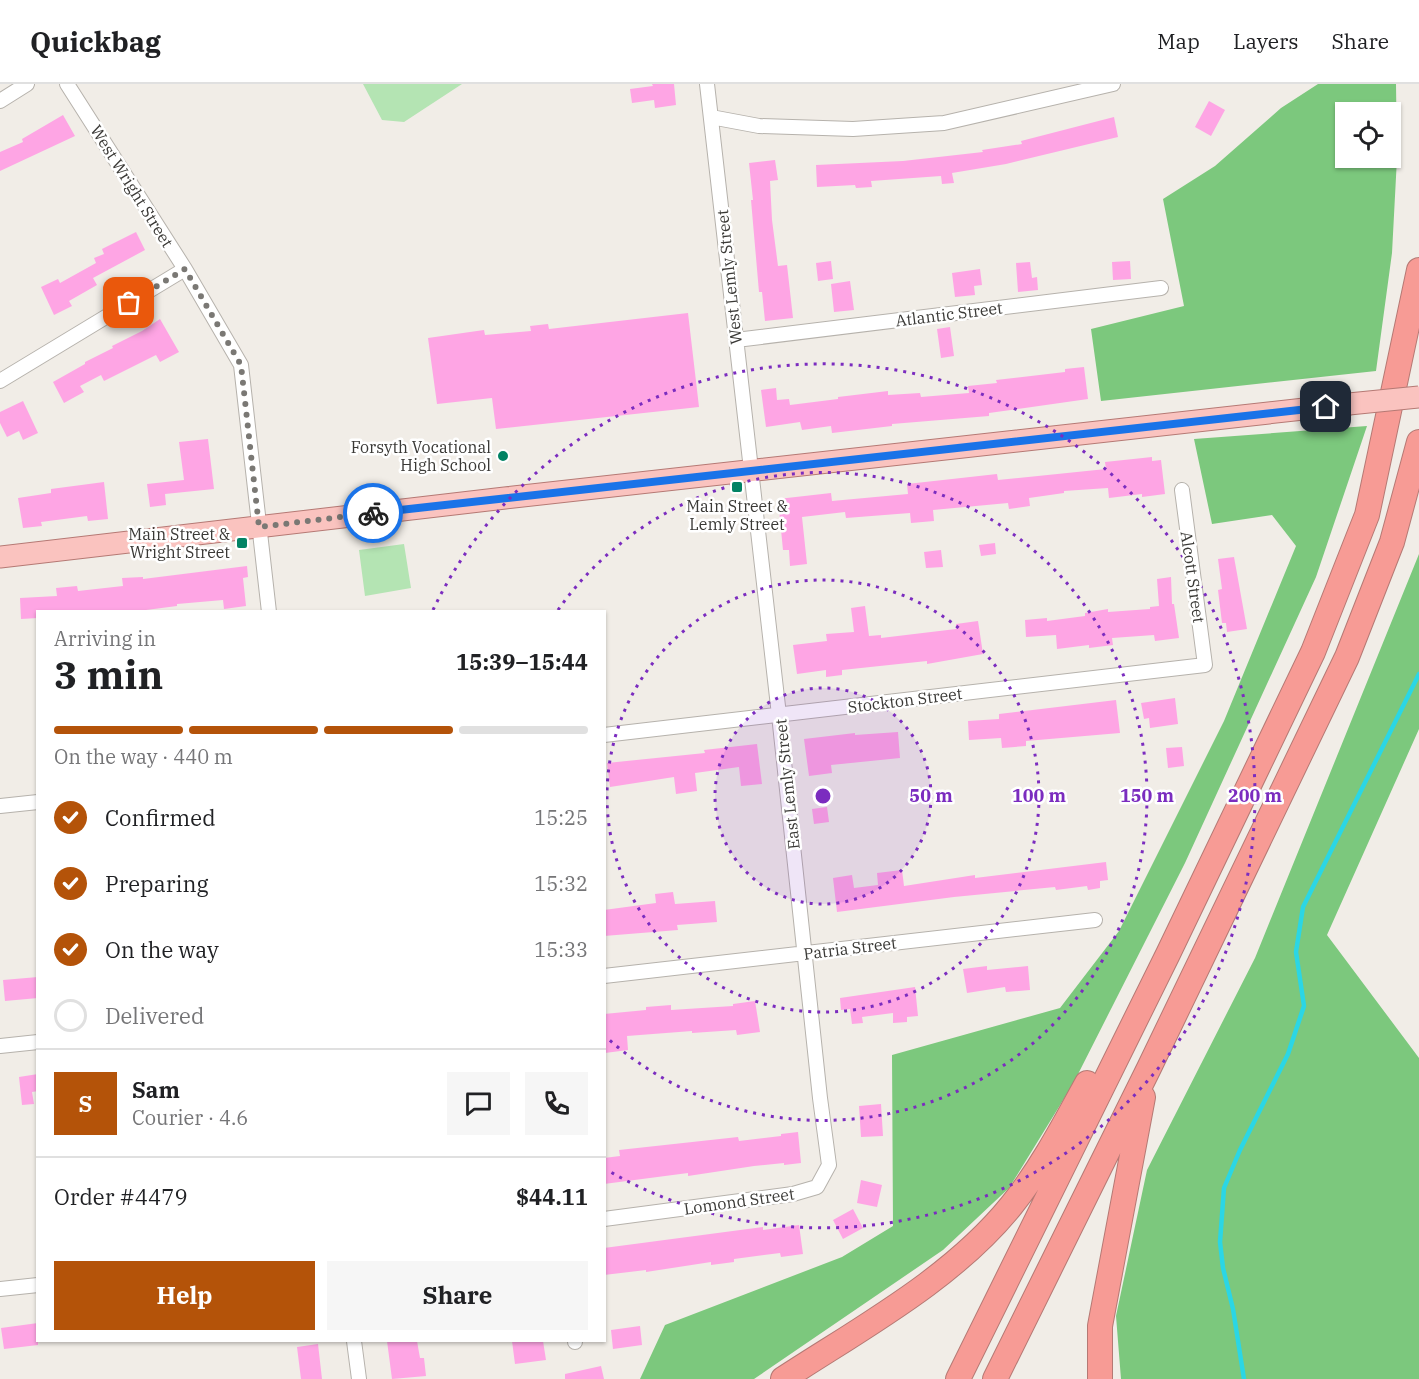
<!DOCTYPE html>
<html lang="en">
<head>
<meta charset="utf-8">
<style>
  :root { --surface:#fff; --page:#f6f6f6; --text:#202124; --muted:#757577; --line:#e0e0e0; --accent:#b45309 }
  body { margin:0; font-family:"IBM Plex Serif",serif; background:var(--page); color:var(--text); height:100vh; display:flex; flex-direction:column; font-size:22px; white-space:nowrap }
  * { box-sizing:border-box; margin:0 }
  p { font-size:20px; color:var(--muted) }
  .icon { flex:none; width:33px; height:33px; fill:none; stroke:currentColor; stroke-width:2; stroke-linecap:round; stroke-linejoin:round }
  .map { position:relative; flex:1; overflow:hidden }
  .side { position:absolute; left:36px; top:526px; width:570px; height:732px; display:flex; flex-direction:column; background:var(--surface); border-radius:0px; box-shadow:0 2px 4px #0004 }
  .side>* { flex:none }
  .tools { position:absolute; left:1335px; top:18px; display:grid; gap:12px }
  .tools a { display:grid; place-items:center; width:66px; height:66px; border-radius:0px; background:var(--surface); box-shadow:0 2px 4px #0004; font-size:30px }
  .pin { position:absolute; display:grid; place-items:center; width:51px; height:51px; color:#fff; margin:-26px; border-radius:12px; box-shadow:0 3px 9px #0006 }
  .courier { position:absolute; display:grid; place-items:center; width:60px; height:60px; margin:-30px; border:4px solid #1a73e8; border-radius:50%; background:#fff; color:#222; box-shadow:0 2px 8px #0007 }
  .head em { font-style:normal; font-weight:800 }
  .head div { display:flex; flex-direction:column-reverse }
  .head { display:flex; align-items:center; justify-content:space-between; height:102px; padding:0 18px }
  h1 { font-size:39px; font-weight:800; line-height:45px }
  .bar { display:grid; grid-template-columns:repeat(4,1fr); gap:9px 6px; align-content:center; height:72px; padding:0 18px }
  .bar i { height:8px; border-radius:4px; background:var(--line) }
  .bar .selected { background:var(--accent) }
  .bar p { grid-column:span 4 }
  .line { display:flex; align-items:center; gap:15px; padding:0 18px; border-top:2px solid var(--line) }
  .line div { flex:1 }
  .round { display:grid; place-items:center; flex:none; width:63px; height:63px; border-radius:0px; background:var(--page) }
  ol { padding:0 18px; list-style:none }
  li { display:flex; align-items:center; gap:18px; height:66px }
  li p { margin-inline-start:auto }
  li .icon { padding:6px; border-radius:50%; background:var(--accent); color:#fff; stroke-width:4 }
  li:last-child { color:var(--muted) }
  li i { width:33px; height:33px; border:3px solid var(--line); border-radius:50% }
  .primary-button { display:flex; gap:12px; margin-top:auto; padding:12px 18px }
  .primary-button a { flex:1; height:69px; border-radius:0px; background:var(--accent); color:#fff; font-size:24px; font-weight:800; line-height:69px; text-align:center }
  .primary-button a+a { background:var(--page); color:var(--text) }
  header { display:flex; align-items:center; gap:36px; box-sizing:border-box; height:84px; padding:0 30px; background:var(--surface); border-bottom:2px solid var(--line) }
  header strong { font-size:28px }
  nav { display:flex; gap:33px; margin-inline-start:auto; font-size:21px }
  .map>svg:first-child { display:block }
  .green { fill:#b4e4b3 }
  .forest { fill:#7cc87d; fill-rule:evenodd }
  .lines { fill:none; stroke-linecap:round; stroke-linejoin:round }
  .stream { stroke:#2bd6e5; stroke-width:4.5 }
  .building { fill:#fea5e4 }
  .street-casing { stroke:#b6b2ac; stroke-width:16 }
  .primary-casing { stroke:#b57974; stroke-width:23 }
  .highway-casing { stroke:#b57974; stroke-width:26 }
  .street { stroke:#fff; stroke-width:14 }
  .primary { stroke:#fac3bf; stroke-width:21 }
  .highway { stroke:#f79b95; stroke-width:24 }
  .primary-bridge-casing { stroke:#b57974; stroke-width:23; stroke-linecap:butt }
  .primary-bridge { stroke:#fac3bf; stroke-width:21 }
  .done { stroke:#7a7874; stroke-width:6; stroke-dasharray:0 10.8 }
  .route { stroke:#1a73e8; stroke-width:8 }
  .ring { fill:none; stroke:#7b2cbf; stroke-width:3; stroke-dasharray:3 6 }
  .poi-dot { fill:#028364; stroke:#fff; stroke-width:2 }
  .labels { text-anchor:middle; stroke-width:5; stroke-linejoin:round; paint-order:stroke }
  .street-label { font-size:16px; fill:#3a3936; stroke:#fff }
  .poi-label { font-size:16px; fill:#3a3936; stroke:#fff; text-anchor:end }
  .centre { fill:#7b2cbf; stroke:#fff; stroke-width:3 }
  .ring-label { font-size:18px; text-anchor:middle; font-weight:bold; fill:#7b2cbf; stroke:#fff; stroke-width:5; stroke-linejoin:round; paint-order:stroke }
</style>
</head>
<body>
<header>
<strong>Quickbag</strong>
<nav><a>Map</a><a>Layers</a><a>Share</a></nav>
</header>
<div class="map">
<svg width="1419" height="1295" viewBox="0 0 1419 1295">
  <rect width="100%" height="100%" fill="#f1ede7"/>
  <path class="green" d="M363,0H462L404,38L382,36Z
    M404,460L411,504L365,512L359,466Z"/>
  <path class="forest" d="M1318,0H1396L1397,74L1392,169L1376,287L1101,317L1091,245L1184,222L1163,115L1215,82L1281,24ZM1346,28H1390V74H1346Z
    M1367,342L1316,493L1185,779L1073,1000L1009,1104L943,1166L754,1295H640L665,1241L842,1173L893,1142L892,971L1060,924L1119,847L1224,637L1296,462L1272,431L1212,440L1194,355Z
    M1419,470V645L1327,851L1419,974V1295H1121L1116,1232L1147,1086L1255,874Z"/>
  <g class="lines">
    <path class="stream" d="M1244,1295L1233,1225L1223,1184L1220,1158L1224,1104L1240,1066L1288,970L1304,922L1296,868L1303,823L1419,590"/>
  </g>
  <path class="building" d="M652,0H674L676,21L655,24L654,16L632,19L630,5L653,2Z
    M1209,17L1225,26L1211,52L1195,43Z
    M63,31L75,52L0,87V68L23,58L22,55Z
    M1114,33L1118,53L1006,80L952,89L954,99L942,100L941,92L871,97L872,103L856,104L855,101L817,103L816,81L903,77L983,68L982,66L1022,60L1021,57Z
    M775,76L778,96L770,97L772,136L778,182L787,181L793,234L765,237L762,208H759L751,116H753L749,79Z
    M136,148L145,166L93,194L97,201L69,217L72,222L54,231L41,203L58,195L60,199L96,179L94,174L104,170L102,165Z
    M831,177L833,195L818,197L816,179Z
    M1130,177L1131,195L1113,196L1112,178Z
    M1030,178L1032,194L1037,193L1038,206L1018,208L1016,179Z
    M980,185L982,201L974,202L975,211L955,213L952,189Z
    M850,197L854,226L834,228L831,200Z
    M688,229L699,323L496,345L492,314L437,320L428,254L484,246L485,251L531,247L530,242L548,240L549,245Z
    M160,235L179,268L160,278L156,271L104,297L101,291L80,302L84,308L64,319L53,298L85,280V278L113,264L112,262L142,247Z
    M950,243L954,272L941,274L937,245Z
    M1084,283L1088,315L989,329V332L892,340V342L832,349L831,342L802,346L800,338L766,343L761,306L776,304L777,316L789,315L790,321L838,315V313L888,307V311L920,309L921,313L969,309L968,302L997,299L996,296L1065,288V285Z
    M23,317L38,349L23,356L19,347L7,353L0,339V328Z
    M208,355L214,405L165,410L166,421L150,423L147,400L184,396L179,358Z
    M1152,373V377L1161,376L1165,410L1142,413V410L1109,414L1108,404L1064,407V409L1029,414L1030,422L1009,425L1008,419L933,426L934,437L911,439L910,429L846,434L845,428L802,433L807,480L790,482L789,466H783L778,415L831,409L832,417L908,410L907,400L997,390L998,396L1106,385L1105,378Z
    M104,398L108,435L88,437L87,432L41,438L42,442L23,444L18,414L51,409V405Z
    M995,459L996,470L981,472L979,461Z
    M941,466L943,483L926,484L924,468Z
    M1234,473L1247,545L1227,548L1226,539H1222L1218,506L1222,505L1218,475Z
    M247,482L248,493L243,494L246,522L224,525L223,516L177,520V522L146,526V528H38V534L21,535L20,514L57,512L56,504L77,502L78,507L123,502L122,494L143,493V495Z
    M1171,493L1172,520H1174L1179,554L1155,557L1154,551L1112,554L1113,561L1089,564V561L1057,565L1056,551L1026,553L1025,536L1047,534V537L1085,532V529L1108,525V528L1150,525V523L1159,522L1157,495Z
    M865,522L869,552L881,551V554L956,545V540L978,537L983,570L927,580V577L842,586V591L826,593V586L797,590L793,561L827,557L826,550L854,548L851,524Z
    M1175,614L1178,640L1150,644L1149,634L1144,635L1141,619Z
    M1116,616L1120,649L1026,657V662L1002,664L1001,654L969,656L968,637L999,635V630Z
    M898,648L900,674L831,681L832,689L809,692L804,655L855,649V651Z
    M757,660L762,700L741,702L739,683L695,689L697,707L676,710L674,693L610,703L607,679L705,669L704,666Z
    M1182,663L1184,682L1168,684L1166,664Z
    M827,723L829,738L814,740L812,725Z
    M1106,778L1108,796L1100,797V804L1088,806L1087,802L1056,806L1055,803L954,813L837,828L833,794L852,791L854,804L878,801L877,789L902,786L904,802L975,791V794Z
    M673,808L675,820L715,817L717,838L677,841L678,846L604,852V826L656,819L655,810Z
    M987,882V886L1028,882L1030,906L1006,908L1005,903L967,909L963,885Z
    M38,893V914L5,917L3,896Z
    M915,903L918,932L907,933V938L893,939V929L862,933L863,939L852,940L850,925L841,926L840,914Z
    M755,917L760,948L737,951L736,946L692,949V947L627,952L628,966L605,969L604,930L646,926V923L671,921V926L733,922V920Z
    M38,990V1007L32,1008L34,1020L22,1021L19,993Z
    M881,1020L883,1052L861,1053L859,1022Z
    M798,1048L801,1079L784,1081V1079L754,1082L688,1092V1089L604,1100V1074L620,1072L619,1066L738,1053L739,1057L781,1052V1050Z
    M861,1096L882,1101L877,1123L857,1119Z
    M853,1125L863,1144L843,1155L833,1136Z
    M799,1141L803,1170L781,1173L780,1169L734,1175V1178L711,1181V1178L646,1188V1186L604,1191V1164L763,1143V1146Z
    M38,1239V1261L4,1265L1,1244Z
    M640,1242L642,1261L613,1265L611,1246Z
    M387,1257H417L420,1274H424L426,1292L392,1295Z
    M512,1257H543L546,1276L515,1280Z
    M318,1260L322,1295H301L297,1263Z
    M601,1282L604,1295H565V1290Z"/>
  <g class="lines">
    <defs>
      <path id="street" d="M67,0L185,185L241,281L269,528
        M0,17L27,0
        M711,33L759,42L853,45L944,39L1113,0
        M736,256L1161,204
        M0,297L185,185
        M604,651L1205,581L1182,406
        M0,722L38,718
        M604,892L1095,836
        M0,962L38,958
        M604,1135L793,1110L817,1103L829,1081L820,1014L779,631L707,0
        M0,1205L38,1201
        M354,1257L359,1295
        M575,1257V1258"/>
      <path id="primary" d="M0,473L505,414L1349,320"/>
      <path id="highway" d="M783,1295C861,1244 952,1195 1011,1122C1041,1085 1064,1041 1087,999
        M958,1295L1168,870L1313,568L1367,431L1419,186
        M995,1295L1149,984L1347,573L1392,458L1419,358
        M1100,1295V1242L1143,1013"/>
    </defs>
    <use href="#street" class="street-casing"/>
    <use href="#primary" class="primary-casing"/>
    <use href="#highway" class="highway-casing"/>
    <use href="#street" class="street"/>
    <use href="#primary" class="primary"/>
    <use href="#highway" class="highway"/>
    <defs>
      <path id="primary-bridge" d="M1349,320L1419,313"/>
    </defs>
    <use href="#primary-bridge" class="primary-bridge-casing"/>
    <use href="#primary-bridge" class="primary-bridge"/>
  </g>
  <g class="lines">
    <path class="done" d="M129,219L185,185L241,281L259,443L373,429"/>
    <path class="route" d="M373,429L1326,323"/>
  </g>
  <circle cx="823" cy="712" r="108" fill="#7b2cbf" fill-opacity=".12"/>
  <g class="ring">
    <circle cx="823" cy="712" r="108"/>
    <circle cx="823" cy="712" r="216"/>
    <path d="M558 526A324 324 0 1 1 606 953"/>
    <path d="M433 526A432 432 0 1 1 607 1086"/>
  </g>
  <g class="poi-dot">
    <circle cx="503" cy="372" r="6"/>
    <rect x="731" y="397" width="12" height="12" rx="3"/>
    <rect x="236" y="453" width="12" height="12" rx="3"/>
  </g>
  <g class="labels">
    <g class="street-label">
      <text transform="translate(132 102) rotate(58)" y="6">West Wright Street</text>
      <text transform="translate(729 193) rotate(-96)" y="6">West Lemly Street</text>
      <text transform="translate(949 230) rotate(-7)" y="6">Atlantic Street</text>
      <text transform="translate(1193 493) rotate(82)" y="6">Alcott Street</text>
      <text transform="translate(905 616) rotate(-7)" y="6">Stockton Street</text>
      <text transform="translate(787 700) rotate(-96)" y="6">East Lemly Street</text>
      <text transform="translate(850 864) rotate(-7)" y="6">Patria Street</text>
      <text transform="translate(739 1117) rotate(-8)" y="6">Lomond Street</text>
    </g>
    <g class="poi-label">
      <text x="491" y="369">Forsyth Vocational<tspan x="491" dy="18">High School</tspan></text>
      <text x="737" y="428" text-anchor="middle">Main Street &amp;<tspan x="737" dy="18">Lemly Street</tspan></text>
      <text x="230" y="456">Main Street &amp;<tspan x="230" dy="18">Wright Street</tspan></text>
    </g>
  </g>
  <circle cx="823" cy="712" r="9" class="centre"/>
  <g class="ring-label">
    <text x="931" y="718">50 m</text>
    <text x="1039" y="718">100 m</text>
    <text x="1147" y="718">150 m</text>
    <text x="1255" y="718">200 m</text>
  </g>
</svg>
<div class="tools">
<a><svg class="icon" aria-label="locate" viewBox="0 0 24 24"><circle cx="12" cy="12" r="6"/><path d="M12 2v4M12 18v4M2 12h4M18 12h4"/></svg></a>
</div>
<div class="pin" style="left:129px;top:219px;background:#ea580c"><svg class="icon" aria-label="bag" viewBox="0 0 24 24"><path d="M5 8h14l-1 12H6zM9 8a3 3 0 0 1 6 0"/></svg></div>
<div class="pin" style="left:1326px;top:323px;background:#1f2937"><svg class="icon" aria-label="home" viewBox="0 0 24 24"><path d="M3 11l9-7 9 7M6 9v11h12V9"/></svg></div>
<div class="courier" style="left:373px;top:429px"><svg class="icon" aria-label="bike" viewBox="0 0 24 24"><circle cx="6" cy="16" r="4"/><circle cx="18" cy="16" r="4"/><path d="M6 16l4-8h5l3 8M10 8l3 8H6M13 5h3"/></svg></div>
<section class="side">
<div class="head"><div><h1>3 min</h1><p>Arriving in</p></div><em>15:39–15:44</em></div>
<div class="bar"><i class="selected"></i><i class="selected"></i><i class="selected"></i><i></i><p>On the way · 440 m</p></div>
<ol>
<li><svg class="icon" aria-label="check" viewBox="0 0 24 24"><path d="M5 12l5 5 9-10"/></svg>Confirmed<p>15:25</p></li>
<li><svg class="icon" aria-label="check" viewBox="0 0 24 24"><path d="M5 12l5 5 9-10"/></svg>Preparing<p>15:32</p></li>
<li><svg class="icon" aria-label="check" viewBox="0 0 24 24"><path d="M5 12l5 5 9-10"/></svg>On the way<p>15:33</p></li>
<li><i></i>Delivered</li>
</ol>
<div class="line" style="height:108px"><b class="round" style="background:var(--accent);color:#fff">S</b><div><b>Sam</b><p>Courier · 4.6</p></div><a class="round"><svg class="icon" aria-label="chat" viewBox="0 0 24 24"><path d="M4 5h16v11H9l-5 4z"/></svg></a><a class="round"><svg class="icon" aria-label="phone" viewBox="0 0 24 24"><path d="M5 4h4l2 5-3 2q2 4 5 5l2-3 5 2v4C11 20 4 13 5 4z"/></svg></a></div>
<div class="line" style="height:78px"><div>Order #4479</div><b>$44.11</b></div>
<div class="primary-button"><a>Help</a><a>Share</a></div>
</section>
</div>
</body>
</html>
